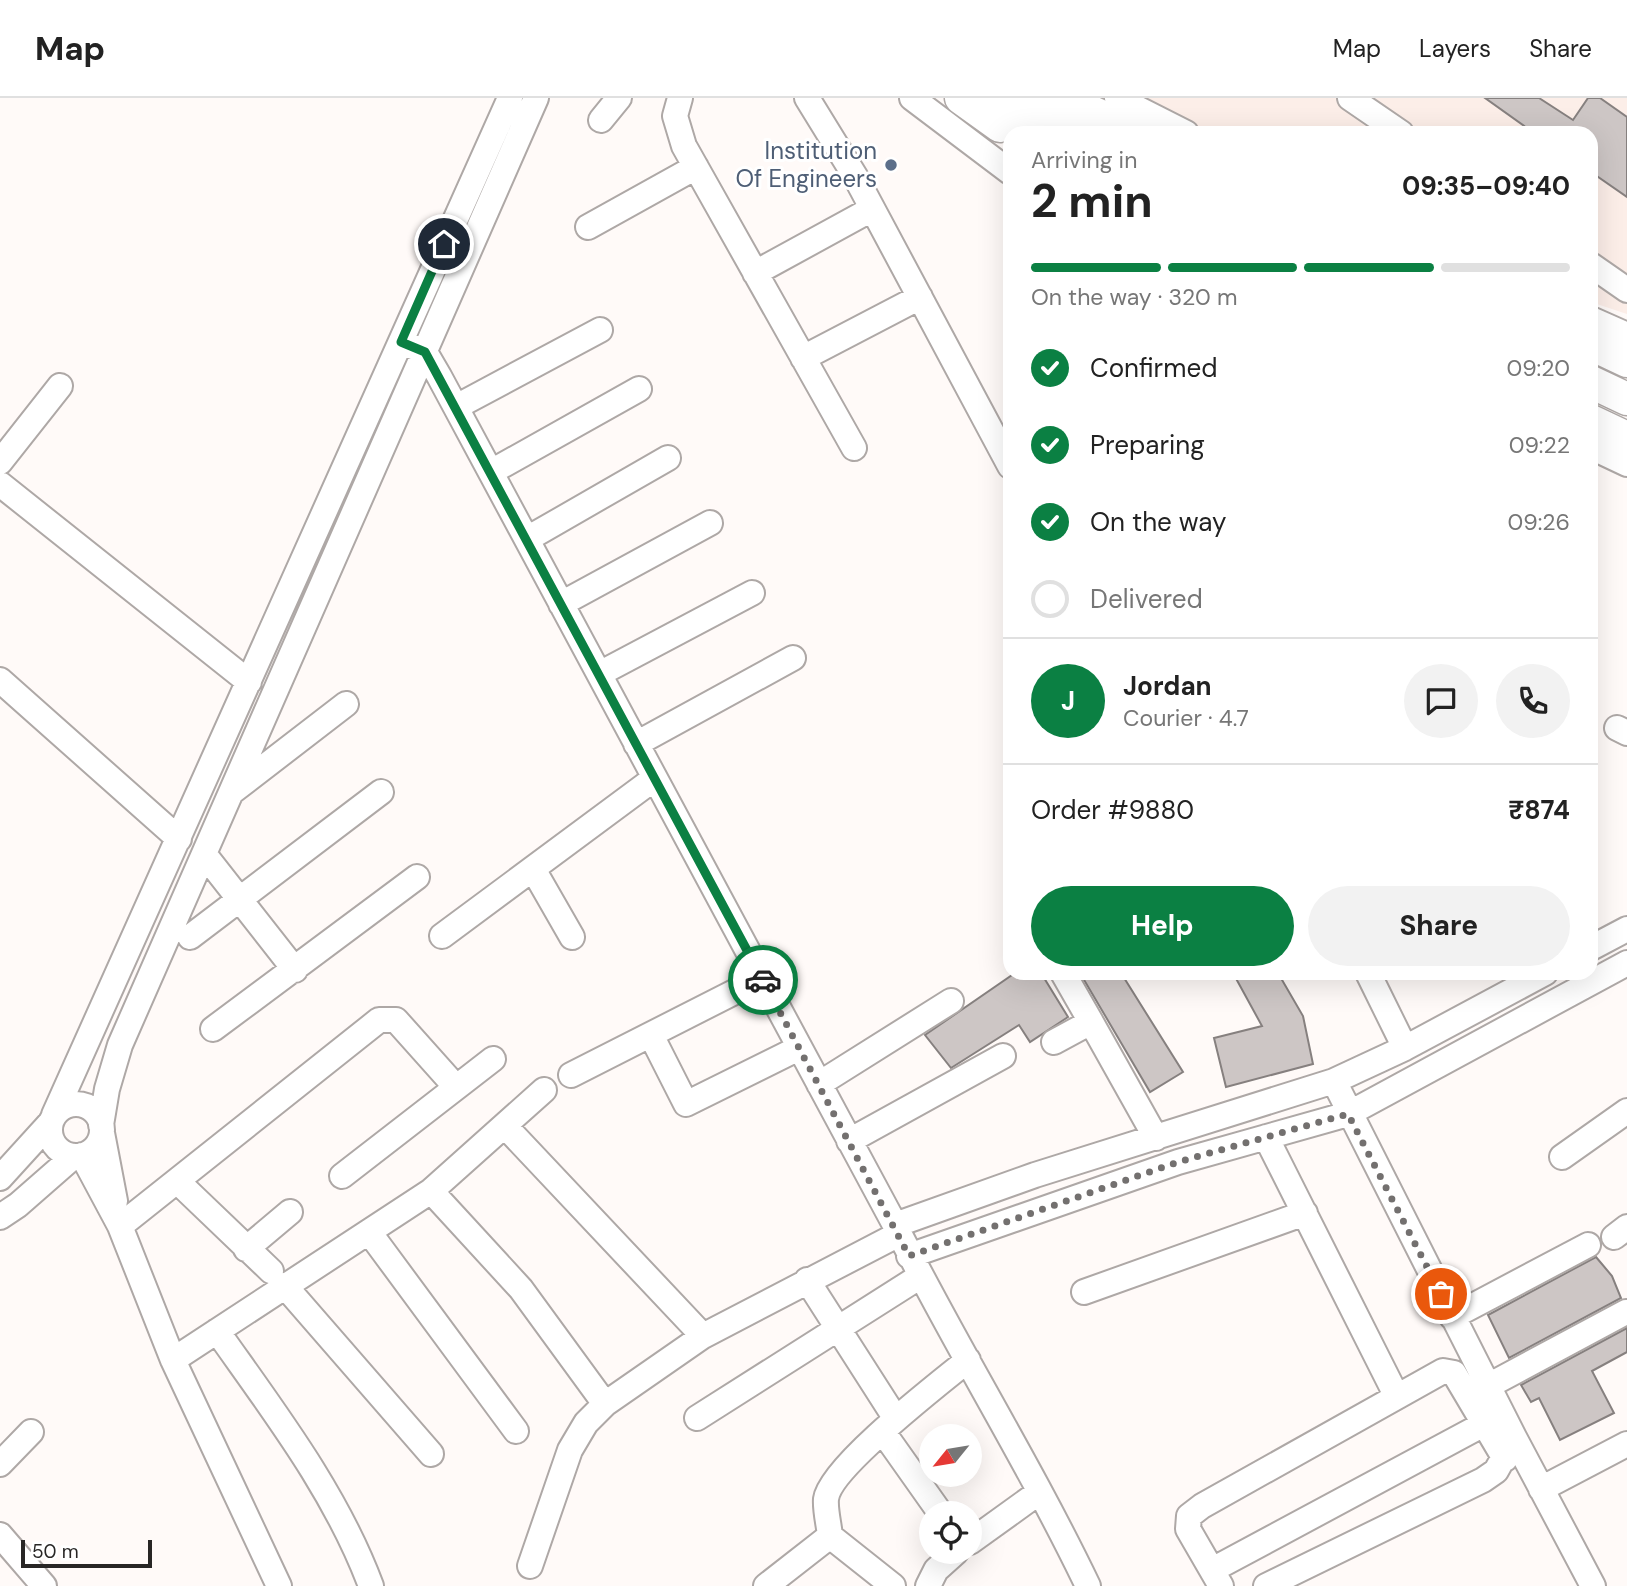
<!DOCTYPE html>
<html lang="en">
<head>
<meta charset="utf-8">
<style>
  :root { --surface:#fff; --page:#f2f2f2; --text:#222; --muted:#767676; --line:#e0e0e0; --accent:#0b8043 }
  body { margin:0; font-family:"DM Sans",sans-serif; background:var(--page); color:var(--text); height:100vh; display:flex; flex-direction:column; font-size:26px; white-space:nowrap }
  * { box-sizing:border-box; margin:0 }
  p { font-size:23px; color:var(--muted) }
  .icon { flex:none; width:38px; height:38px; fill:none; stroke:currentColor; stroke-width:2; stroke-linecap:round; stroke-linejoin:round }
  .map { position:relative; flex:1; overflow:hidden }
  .sheet { position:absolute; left:1003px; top:28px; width:595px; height:854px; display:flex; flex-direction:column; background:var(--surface); border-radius:21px; box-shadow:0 7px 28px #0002 }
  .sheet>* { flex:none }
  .needle { width:46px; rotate:240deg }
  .tools { position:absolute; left:919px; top:1326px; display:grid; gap:14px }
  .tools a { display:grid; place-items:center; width:63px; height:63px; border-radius:50%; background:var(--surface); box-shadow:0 7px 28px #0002; font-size:35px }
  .scale { position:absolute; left:21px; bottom:18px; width:131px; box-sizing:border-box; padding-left:7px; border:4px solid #282625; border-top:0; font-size:19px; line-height:24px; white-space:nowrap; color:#282625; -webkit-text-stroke:5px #fff; paint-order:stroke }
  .pin { position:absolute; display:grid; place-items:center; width:60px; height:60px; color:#fff; margin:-30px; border:4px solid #fff; border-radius:50%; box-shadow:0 2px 7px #0007 }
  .courier { position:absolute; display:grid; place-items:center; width:70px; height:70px; margin:-35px; border:5px solid #0b8043; border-radius:50%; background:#fff; color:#222; box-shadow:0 2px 9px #0007 }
  .headline em { font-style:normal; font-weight:700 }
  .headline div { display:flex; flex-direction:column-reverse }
  .headline { display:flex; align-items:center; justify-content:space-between; height:119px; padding:0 28px }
  h1 { font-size:46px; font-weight:700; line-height:52px }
  .bar { display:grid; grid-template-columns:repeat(4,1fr); gap:10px 7px; align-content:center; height:84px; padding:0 28px }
  .bar i { height:9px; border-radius:5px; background:var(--line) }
  .bar .selected { background:var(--accent) }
  .bar p { grid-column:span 4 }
  .line { display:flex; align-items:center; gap:18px; padding:0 28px; border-top:2px solid var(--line) }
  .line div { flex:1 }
  .round { display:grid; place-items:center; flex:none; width:74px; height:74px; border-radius:37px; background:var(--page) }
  ol { padding:0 28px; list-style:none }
  li { display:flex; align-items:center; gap:21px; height:77px }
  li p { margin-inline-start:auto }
  li .icon { padding:7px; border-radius:50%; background:var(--accent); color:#fff; stroke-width:4 }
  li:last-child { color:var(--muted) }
  li i { width:38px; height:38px; border:4px solid var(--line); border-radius:50% }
  .primary-button { display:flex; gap:14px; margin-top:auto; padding:14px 28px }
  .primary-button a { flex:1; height:80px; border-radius:42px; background:var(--accent); color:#fff; font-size:28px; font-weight:700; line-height:80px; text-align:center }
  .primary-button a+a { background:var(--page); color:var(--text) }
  header { display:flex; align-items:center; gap:42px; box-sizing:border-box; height:98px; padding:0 35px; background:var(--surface); border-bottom:2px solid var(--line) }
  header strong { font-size:33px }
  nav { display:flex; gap:38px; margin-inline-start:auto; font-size:24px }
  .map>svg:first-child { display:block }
  .built { fill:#fceee8 }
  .building { fill:#cdc6c5; stroke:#86807f; stroke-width:2 }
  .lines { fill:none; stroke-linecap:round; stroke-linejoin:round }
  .minor-casing { stroke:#aea8a6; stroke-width:28 }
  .major-casing { stroke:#aea8a6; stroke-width:35 }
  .minor { stroke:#fff; stroke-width:24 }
  .major { stroke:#fff; stroke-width:32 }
  .done { stroke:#73706f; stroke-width:7; stroke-dasharray:0 12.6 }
  .route { stroke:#0b8043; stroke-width:9 }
  .service-dot { fill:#5c6f8a; stroke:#fff; stroke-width:2.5 }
  .labels { text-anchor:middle; stroke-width:6; stroke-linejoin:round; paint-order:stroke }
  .service-label { font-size:24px; fill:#4e5e75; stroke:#fff; text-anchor:end }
</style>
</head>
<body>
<header>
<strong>Map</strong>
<nav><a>Map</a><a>Layers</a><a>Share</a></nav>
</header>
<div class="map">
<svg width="1627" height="1488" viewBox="0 0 1627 1488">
  <rect width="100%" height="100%" fill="#fffaf8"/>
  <path class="built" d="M1078,0H1627V216L1591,204V35H1146Z"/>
  <path class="building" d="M1485,0H1539L1573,22L1588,0H1600L1627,19V99L1591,74V35H1534Z
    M1015,875H1041L1068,919L1030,944L1019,927L951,970L925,937Z
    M1080,875H1121L1183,974L1150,994Z
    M1233,875H1278L1303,918L1313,966L1226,989L1214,940L1262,928Z
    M1596,1159L1612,1178L1621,1200L1509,1260L1488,1217Z
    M1627,1230V1254L1592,1273L1614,1315L1560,1342L1539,1300L1531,1304L1521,1287Z"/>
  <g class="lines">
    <defs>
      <path id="minor" d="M680,0L675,18L684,48L854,350
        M807,0L855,78L1010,368
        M912,0L1010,74
        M1117,0L1186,35
        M1350,0L1401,35
        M601,22L619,0
        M588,129L696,69
        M1591,167L1627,192
        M755,175L872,111
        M1591,221L1627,237
        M401,244L425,254L439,278L895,1127C956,1249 1029,1365 1088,1488
        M803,260L920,199
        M456,309L600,232
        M1591,349L1627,366
        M0,364L60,288
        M491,374L639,291
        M0,386L249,584
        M527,441L668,360
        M561,506L710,425
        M599,576L752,495
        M0,582L179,741
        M1617,630L1627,635
        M636,646L793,560
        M233,693L346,606
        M204,756L295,872
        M533,771L572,839
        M442,838L655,680
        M190,839L381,694
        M1591,850L1627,831
        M1063,875L1091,924
        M1368,875L1405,950
        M213,931L417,779
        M651,937L686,1006L799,950
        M1054,944L1091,924L1156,1040
        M571,977L762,880
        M1334,983L1514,1339L1593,1488
        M819,986L951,903
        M50 1032a26 26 0 1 1 52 0a26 26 0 1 1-52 0Z
        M54,1017L510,0
        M101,1027L107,991L120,947L536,0
        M505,1028L703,1238
        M102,1035L115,1103
        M1266,1039L1396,1297
        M849,1043L1003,958
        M82,1057L120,1128L173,1262L279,1488
        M1562,1059L1627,1013
        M342,1078L493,961
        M0,1080L51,1024
        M177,1083L271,1173
        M431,1093L521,1191L605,1306
        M0,1119L18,1107L74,1058
        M895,1127L1035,1077L1334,983L1405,950L1545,875
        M120,1128L379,922H396L455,988
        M369,1134L516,1333
        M1614,1139L1627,1129
        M246,1151L290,1114
        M909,1158L1178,1064L1348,1016L1627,865
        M807,1182L896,1321
        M284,1187L431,1356
        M1084,1194L1305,1115
        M1452,1219L1588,1147
        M217,1233C274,1314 336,1394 371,1488
        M173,1262L431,1093L544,992
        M1488,1288L1626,1214
        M697,1320L919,1179
        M883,1334L941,1416
        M0,1366L31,1334
        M1541,1391L1627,1346
        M0,1437L44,1488
        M970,1444L1038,1395
        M530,1468L570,1352L586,1325L605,1306L703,1238L899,1136
        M1212,1472L1484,1326
        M766,1488L830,1438
        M893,1488L830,1438C829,1427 825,1412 826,1401C830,1369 940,1285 968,1262
        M928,1488L936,1472L956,1454
        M1221,1488L1188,1431L1189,1418L1202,1408L1443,1273L1454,1275L1505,1361
        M1266,1488L1483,1382L1496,1373L1510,1348"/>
      <path id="major" d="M961,0L1000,28
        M989,0L1033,29
        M1018,0L1076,35
        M1062,0L1137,35
        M1591,246L1627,263
        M1591,284L1627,301
        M1591,323L1627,340"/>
    </defs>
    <use href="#minor" class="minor-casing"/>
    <use href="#major" class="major-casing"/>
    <use href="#minor" class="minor"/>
    <use href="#major" class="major"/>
  </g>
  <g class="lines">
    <path class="done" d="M763,882L909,1158L1178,1064L1348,1016L1441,1196"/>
    <path class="route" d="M444,146L401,244L425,254L763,882"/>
  </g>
  <circle class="service-dot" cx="891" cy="67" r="7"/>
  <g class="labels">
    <g class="service-label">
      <text x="877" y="61">Institution<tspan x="877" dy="28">Of Engineers</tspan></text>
    </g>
  </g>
</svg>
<div class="tools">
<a><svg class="needle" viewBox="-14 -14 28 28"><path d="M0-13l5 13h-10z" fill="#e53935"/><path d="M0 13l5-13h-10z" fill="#767676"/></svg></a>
<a><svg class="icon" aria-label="locate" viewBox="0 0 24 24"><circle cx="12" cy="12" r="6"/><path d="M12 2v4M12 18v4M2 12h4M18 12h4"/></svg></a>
</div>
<div class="scale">50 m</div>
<div class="pin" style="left:1441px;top:1196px;background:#ea580c"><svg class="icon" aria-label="bag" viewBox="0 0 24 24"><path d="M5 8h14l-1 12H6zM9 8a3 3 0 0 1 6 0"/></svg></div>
<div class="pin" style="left:444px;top:146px;background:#1f2937"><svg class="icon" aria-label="home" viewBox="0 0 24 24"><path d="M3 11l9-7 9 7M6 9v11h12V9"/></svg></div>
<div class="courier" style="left:763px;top:882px"><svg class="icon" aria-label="car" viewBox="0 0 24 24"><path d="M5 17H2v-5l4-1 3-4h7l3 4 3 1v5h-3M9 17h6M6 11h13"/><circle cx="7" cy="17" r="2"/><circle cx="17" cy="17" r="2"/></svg></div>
<section class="sheet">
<div class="headline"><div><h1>2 min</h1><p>Arriving in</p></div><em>09:35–09:40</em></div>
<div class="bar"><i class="selected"></i><i class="selected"></i><i class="selected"></i><i></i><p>On the way · 320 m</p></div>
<ol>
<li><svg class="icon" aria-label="check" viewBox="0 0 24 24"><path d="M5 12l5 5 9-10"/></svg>Confirmed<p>09:20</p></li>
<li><svg class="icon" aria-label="check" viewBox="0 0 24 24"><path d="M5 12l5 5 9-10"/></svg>Preparing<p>09:22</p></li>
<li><svg class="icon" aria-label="check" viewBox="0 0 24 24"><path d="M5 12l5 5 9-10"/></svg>On the way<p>09:26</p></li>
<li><i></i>Delivered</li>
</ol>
<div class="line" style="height:126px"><b class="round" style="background:var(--accent);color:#fff">J</b><div><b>Jordan</b><p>Courier · 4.7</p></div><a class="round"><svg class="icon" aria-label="chat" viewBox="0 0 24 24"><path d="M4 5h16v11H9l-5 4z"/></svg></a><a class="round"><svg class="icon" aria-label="phone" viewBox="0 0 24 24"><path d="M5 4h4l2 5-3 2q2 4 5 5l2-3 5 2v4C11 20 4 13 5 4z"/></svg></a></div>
<div class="line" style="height:91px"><div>Order #9880</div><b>₹874</b></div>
<div class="primary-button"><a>Help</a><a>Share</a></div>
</section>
</div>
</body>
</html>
